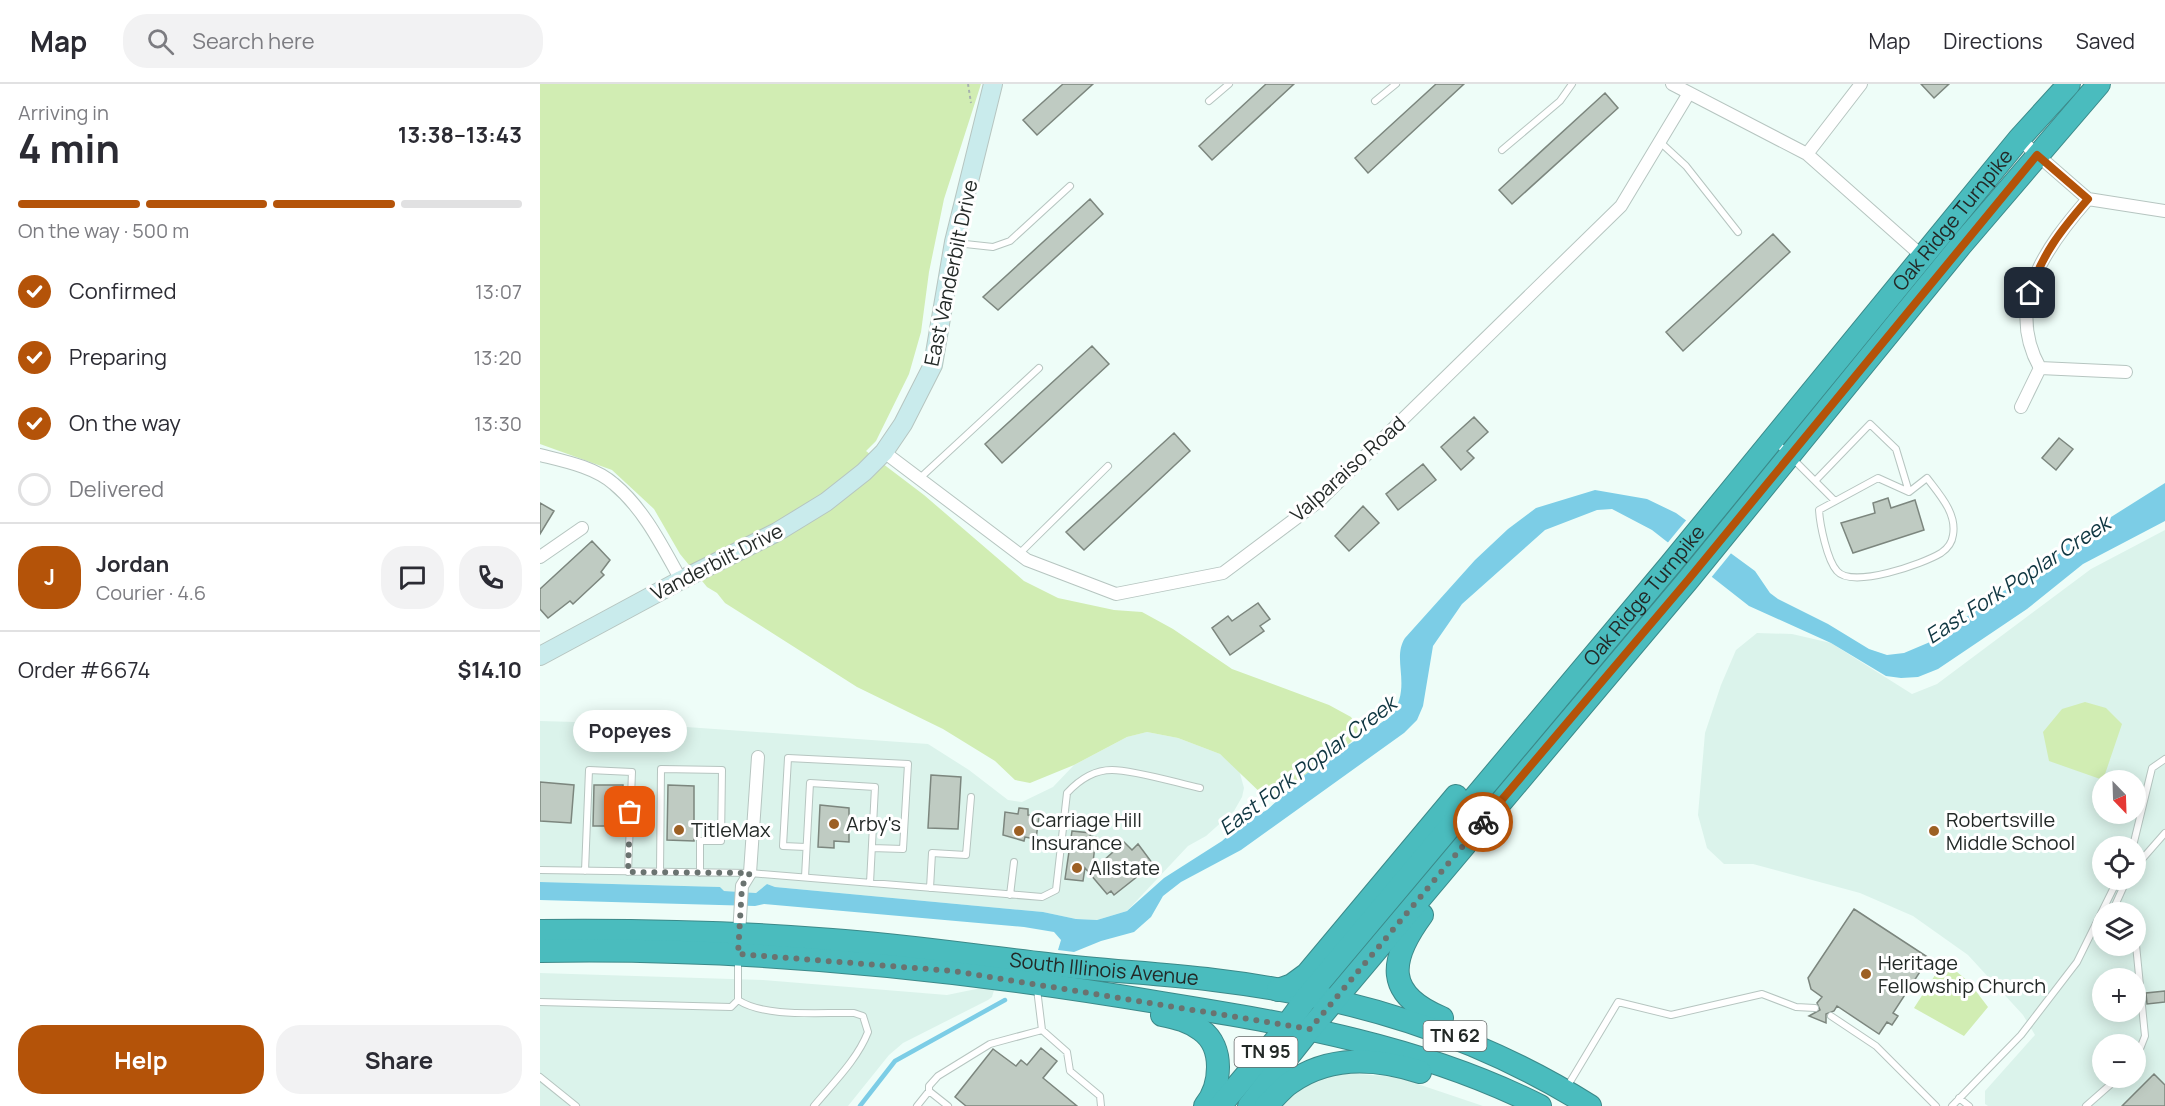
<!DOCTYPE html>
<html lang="en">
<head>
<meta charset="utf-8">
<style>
  :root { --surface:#fff; --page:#f2f2f3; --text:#2b2b33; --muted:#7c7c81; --line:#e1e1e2; --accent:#b45309 }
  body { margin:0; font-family:Manrope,sans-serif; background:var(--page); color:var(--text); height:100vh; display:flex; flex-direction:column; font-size:22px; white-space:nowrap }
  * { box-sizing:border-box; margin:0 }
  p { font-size:20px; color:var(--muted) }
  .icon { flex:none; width:33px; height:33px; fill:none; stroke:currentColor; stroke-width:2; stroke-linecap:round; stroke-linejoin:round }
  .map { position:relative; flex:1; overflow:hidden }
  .side { display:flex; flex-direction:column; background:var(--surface); width:540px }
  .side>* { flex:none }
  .needle { width:39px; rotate:157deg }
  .tools { position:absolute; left:1552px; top:686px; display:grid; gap:12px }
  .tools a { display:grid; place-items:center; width:54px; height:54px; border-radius:50%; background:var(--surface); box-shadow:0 3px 15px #0003; font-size:30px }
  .pin { position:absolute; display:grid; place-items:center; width:51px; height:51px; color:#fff; margin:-26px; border-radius:12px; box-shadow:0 3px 9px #0006 }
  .courier { position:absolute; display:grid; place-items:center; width:60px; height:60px; margin:-30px; border:4px solid #b45309; border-radius:50%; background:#fff; color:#222; box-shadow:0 2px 8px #0007 }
  .bubble { position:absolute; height:42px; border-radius:21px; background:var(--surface); box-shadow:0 3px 15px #0003; font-size:20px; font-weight:700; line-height:42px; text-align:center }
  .overview em { font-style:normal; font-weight:700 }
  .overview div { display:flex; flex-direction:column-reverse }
  .overview { display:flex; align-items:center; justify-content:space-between; height:102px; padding:0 18px }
  h1 { font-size:39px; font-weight:700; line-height:45px }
  .bar { display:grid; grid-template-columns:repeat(4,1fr); gap:9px 6px; align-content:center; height:72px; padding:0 18px }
  .bar i { height:8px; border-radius:4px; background:var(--line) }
  .bar .active { background:var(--accent) }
  .bar p { grid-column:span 4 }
  .line { display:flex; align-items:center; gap:15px; padding:0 18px; border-top:2px solid var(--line) }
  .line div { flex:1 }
  .round { display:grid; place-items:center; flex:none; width:63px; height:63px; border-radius:24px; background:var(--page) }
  ol { padding:0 18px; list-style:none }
  li { display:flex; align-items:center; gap:18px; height:66px }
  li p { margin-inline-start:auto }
  li .icon { padding:6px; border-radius:50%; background:var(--accent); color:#fff; stroke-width:4 }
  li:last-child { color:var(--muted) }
  li i { width:33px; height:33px; border:3px solid var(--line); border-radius:50% }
  .button { display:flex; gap:12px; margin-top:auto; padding:12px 18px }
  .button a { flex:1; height:69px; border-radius:24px; background:var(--accent); color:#fff; font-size:24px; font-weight:700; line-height:69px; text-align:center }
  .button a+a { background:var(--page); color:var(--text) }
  header { display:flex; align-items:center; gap:36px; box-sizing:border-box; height:84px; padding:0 30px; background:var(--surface); border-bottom:2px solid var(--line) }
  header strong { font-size:28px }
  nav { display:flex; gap:33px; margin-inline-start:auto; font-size:21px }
  .search { width:420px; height:54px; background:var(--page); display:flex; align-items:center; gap:15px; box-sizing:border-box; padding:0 21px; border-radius:24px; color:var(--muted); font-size:22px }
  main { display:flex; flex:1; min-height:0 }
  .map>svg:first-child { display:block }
  .built { fill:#dbf3eb; fill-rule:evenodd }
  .green { fill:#d1edb3 }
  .water { fill:#7ccde6 }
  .pier { fill:#eefdf8 }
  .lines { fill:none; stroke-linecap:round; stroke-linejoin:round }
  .stream { stroke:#7ccde6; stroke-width:4.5 }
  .building { fill:#bfcbc2; stroke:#7c867e; stroke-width:1.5 }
  .lane-casing { stroke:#b6c5c0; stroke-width:8 }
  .street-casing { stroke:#b6c5c0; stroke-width:14 }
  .secondary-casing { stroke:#b6c5c0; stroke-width:20 }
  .highway-casing { stroke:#3c8989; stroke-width:24 }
  .path { stroke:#a6b2ae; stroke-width:2; stroke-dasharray:3 3; stroke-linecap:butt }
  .lane { stroke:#fff; stroke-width:6 }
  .street { stroke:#fff; stroke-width:12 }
  .secondary { stroke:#c9ebec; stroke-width:18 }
  .highway { stroke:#4abcbe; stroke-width:22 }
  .done { stroke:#6a7370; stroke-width:6; stroke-dasharray:0 10.8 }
  .route { stroke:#b45309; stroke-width:8 }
  .poi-dot { fill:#9d6024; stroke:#fff; stroke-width:2 }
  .labels { text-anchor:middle; stroke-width:6; stroke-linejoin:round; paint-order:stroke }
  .shield { fill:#fff; stroke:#656968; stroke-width:1.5 }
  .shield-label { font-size:18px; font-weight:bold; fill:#232927 }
  .street-label { font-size:20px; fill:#232927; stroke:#fff }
  .poi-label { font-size:20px; fill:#232927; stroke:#fff; text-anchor:start }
  .water-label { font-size:21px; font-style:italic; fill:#0f3641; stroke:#fff }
</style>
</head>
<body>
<header>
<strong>Map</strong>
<div class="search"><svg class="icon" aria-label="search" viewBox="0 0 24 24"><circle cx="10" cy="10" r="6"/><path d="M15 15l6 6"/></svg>Search here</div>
<nav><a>Map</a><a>Directions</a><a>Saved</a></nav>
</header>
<main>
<section class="side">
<div class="overview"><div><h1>4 min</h1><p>Arriving in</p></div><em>13:38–13:43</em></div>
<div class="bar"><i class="active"></i><i class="active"></i><i class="active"></i><i></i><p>On the way · 500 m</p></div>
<ol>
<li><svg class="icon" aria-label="check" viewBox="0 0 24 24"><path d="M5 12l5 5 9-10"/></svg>Confirmed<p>13:07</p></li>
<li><svg class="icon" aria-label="check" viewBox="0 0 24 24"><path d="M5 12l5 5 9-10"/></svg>Preparing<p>13:20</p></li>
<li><svg class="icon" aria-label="check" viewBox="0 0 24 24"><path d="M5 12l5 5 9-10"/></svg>On the way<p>13:30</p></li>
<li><i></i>Delivered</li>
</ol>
<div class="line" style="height:108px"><b class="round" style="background:var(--accent);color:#fff">J</b><div><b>Jordan</b><p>Courier · 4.6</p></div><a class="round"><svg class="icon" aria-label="chat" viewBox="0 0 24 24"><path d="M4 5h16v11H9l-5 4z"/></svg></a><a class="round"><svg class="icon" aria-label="phone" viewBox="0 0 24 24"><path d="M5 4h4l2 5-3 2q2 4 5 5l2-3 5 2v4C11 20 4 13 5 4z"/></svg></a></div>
<div class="line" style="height:78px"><div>Order #6674</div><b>$14.10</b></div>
<div class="button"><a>Help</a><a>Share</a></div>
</section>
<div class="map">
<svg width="1625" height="1022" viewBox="0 0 1625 1022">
  <rect width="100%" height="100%" fill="#eefdf8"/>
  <path class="built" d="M1625,446V1022H1448L1445,1020V1007L1495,951L1483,931L1428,871L1373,832L1320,809L1213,780H1184L1167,764L1158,731L1165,649L1181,601L1196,566L1217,549L1252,550L1291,559L1372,610L1397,600L1551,485ZM1563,696H1596V729H1563ZM1563,762H1596V795H1563ZM1563,828H1596V861H1563ZM1563,894H1596V927H1563ZM1563,960H1596V993H1563Z
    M0,637L104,640L388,660L429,686L468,716L482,718L513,703L534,681L587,653L607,648L638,654L680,670L699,686L704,704L702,713L694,727L666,752L648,762L587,827L557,836L536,835L503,828L235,803L227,800L216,809L183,807L180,803L0,798Z
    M0,889L223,896L407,911L441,904L454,906L452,913L448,916L363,959L349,971L308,1022H0Z
    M793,988L857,993L943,1022H737L747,1011Z"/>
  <path class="green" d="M0,0H441L404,115L389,188L381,248L369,290L336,357L326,367L384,411L484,497L518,514L574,526L602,528L633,545L692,585L789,621L811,633L819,647L811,658L797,670L766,690L738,714H726L680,670L638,654L607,648L587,653L534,681L490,699L475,696L455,677L403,645L317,603L185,519L177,509L167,503L140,470L114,425L72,386L0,360Z
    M1545,618L1566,624L1582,640L1563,696L1509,677L1503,648L1522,625Z
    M1404,877L1429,898L1448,923L1424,952L1374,924Z"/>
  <path class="water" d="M1625,399V437L1543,480L1487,525L1398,585L1378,593L1361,594L1346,592L1291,559L1209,522L1112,446L1072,425L1057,426L1005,446L922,520L893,562L883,622L877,636L864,649L701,766L641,798L623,812L611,833L594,848L561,857L534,868L518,866L521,856L514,848L484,843L224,820L215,822L0,816V798L180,803L184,807L216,809L227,800L235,803L503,828L536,835L557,836L587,827L624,794L682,757L702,739L727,726L766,690L851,632C873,602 851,576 865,554L935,476L968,445L996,424L1055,406L1107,415L1136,429L1215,487L1230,509L1238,515L1288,540L1329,565L1347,571L1364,569L1390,558L1494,486L1514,469Z"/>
  <path class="pier" d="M1148,434L1192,468L1170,495L1125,462Z"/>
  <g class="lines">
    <path class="stream" d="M320,1022L355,977L465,916"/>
  </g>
  <path class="building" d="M523,0H553L497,51L483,36Z
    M726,0H754L672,76L659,62Z
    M896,0H924L828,89L815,74Z
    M1381,0H1409L1394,14Z
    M1065,9L1078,24L972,120L959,106Z
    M550,115L563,130L458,226L443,213Z
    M1233,150L1250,168L1143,267L1126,248Z
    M552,262L569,280L462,379L445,360Z
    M934,333L948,348L927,367L934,374L921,386L901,363Z
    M634,349L650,367L544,466L526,448Z
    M1519,354L1533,365L1516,386L1502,374Z
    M883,380L896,396L858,426L846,410Z
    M1348,414L1351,424L1375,416L1384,446L1313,469L1301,439L1335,429L1333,419Z
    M0,419L14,427L0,450Z
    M823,422L839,439L809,467L795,452Z
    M52,457L70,476L61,488L64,491L33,520L30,517L8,534L0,525V505Z
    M718,519L730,535L720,542L724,547L690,571L672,544L688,532L692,537Z
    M391,691L421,693L418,745L388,744Z
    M0,698L34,701L31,739L0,737Z
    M54,701H83V742H53Z
    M128,701L154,702V757L127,756Z
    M280,721L309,724V758L294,757V764L278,763Z
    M479,724L488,725V731L499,732L496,755L485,753L484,757L463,751L465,728L478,730Z
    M532,747L551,749L550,752L556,753L552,787L584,758L592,766L598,760L613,780L574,811L571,807L567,810L545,784L543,797L525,795Z
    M1314,825L1389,874L1353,929L1358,932L1352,941L1347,938L1339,950L1297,922L1294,927L1286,930V939L1269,932L1280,926L1277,919L1282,913L1271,905L1268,894Z
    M1625,907V918L1607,920L1606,909Z
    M501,964L517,977L503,994L537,1022H426L415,1013L453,965L476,982L481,976L487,981Z
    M1614,990L1625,1001V1022H1582Z"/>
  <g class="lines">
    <defs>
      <path id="lane" d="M669,17L689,0
        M835,17L856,0
        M1120,58L1146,82L1198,148
        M962,66L1020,17L1032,0
        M416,159L453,163L470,157L530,102
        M1235,357L1294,416
        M380,394L499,284
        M1338,394L1369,408L1387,394C1399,410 1417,429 1413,451C1412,459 1407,465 1401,469C1383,480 1312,505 1297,487C1287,476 1280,441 1279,426Z
        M1276,396L1330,340L1356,365L1369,408
        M479,470L568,382
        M1593,762L1612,684L1625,675
        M266,763L243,762L248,674L368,680L363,765L332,764
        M1596,782L1625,749
        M0,786L210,789L502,813L516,806L527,709C538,697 554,686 572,686C594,686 637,699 660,704
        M45,787L49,686L92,688L88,788
        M120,788L121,685L182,686L181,757H160V789
        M265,793L270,699L335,703L330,799
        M390,804L392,769L426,771L431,713
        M470,811L474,778
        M1572,828L1587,795
        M1596,861L1605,952L1596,975
        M497,905L502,946L527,968L530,987L560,1012L561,1022
        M198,916C225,934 281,928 314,929L323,932L328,948C317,976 293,999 274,1022
        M0,918L191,923L198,916V875
        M1291,932L1336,962L1396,1022
        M0,993L36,1022
        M1027,1003L1078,918L1131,931L1222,910L1256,923L1275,924
        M1419,1014L1429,1022
        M377,1022L389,1007
        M408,1022L389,1007V1002L398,992L450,960L502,946
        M1412,1022L1481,951L1537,878L1578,795
        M1546,1022L1579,993"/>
      <path id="street" d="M1132,0L1267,70L1382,172
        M1479,55L1548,115L1625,127
        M1267,70L1321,0
        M1500,284L1586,288
        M1481,323L1500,284C1464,220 1506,163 1548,115
        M344,368L487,476L576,510L683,489L779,417L1081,122L1149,9
        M0,371C24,377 55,383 74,400C104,425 122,462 141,496
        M0,473L42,444
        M199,850L202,802L210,789L218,673"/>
      <path id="secondary" d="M0,572L141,496L237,448L286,418L324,388L344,368L363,340L393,281L414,158L453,0"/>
      <g id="highway">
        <path d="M882,831C849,876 844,910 902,934"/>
        <path id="s1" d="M0,847C97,846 195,848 292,856C364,861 435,872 507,880C562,887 618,889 674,896C809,912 934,949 1050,1022"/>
        <path d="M0,867C209,863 415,884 622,919C752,940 881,962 1000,1022"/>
        <path d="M738,906L752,901L767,890L916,712"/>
        <path d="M622,931C637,934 649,937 661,946C685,963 681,1002 665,1022"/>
        <path id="s2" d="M680,1022L736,956L768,912L1130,481L1479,55L1529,0"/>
        <path d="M709,1022L770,945L1148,496L1421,161L1559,0"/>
        <path d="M726,1022C734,1015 741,1005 750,999C789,971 837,974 880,988"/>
      </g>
    </defs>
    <use href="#lane" class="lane-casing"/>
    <use href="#street" class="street-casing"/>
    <use href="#secondary" class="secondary-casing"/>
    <use href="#highway" class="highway-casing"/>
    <path class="path" d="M428,0L431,19"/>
    <use href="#lane" class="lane"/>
    <use href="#street" class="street"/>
    <use href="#secondary" class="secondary"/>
    <use href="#highway" class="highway"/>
  </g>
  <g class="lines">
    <path class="done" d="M90,728L88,788L210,789L202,802L198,870L413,887L770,945L943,738"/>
    <path class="route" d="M943,738L1148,496L1497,71L1548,115C1522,145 1501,171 1490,209"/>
  </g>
  <g class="poi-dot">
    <circle cx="294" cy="740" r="6"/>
    <circle cx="139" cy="746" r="6"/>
    <circle cx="479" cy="747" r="6"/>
    <circle cx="1394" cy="747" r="6"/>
    <circle cx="537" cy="784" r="6"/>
    <circle cx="1326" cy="890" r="6"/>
  </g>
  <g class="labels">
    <g class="shield">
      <rect x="883.5" y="937" width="63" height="30" rx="4.5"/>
      <rect x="694.5" y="953" width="63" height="30" rx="4.5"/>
    </g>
    <g class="shield-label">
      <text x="915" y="958">TN 62</text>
      <text x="726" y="974">TN 95</text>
    </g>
    <g class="street-label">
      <text dy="7" stroke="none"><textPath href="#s2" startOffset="1150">Oak Ridge Turnpike</textPath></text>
      <text transform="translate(411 189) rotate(-78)" y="7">East Vanderbilt Drive</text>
      <text transform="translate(808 385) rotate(-42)" y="7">Valparaiso Road</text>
      <text transform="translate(177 478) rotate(-27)" y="7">Vanderbilt Drive</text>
      <text dy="7" stroke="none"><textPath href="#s2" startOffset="664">Oak Ridge Turnpike</textPath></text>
      <text dy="7" stroke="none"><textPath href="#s1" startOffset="566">South Illinois Avenue</textPath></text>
    </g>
    <g class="poi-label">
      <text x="491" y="743">Carriage Hill<tspan x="491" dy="23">Insurance</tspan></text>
      <text x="1406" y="743">Robertsville<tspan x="1406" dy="23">Middle School</tspan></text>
      <text x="306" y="747">Arby's</text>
      <text x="151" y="753">TitleMax</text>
      <text x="549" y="791">Allstate</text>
      <text x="1338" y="886">Heritage<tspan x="1338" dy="23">Fellowship Church</tspan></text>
    </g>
    <g class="water-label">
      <text transform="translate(1478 496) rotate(-33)" y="7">East Fork Poplar Creek</text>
      <text transform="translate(768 682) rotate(-37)" y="7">East Fork Poplar Creek</text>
    </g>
  </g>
</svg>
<div class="tools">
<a><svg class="needle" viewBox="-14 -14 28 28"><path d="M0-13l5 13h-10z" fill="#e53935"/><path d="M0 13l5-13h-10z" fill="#7c7c81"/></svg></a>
<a><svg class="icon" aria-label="locate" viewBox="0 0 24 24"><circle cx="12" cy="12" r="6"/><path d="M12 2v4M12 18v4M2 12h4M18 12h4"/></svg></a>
<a><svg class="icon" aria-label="layers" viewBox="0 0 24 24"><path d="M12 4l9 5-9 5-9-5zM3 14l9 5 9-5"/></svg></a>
<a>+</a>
<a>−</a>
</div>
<div class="pin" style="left:90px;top:728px;background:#ea580c"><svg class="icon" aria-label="bag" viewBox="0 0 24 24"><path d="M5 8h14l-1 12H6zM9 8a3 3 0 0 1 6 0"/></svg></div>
<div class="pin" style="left:1490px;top:209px;background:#1f2937"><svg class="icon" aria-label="home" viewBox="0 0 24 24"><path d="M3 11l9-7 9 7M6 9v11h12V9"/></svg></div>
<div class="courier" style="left:943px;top:738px"><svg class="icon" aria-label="bike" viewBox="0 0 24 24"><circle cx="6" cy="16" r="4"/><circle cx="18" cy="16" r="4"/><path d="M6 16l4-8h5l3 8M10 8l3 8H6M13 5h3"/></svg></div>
<div class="bubble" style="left:33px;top:626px;width:114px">Popeyes</div>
</div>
</main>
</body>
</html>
